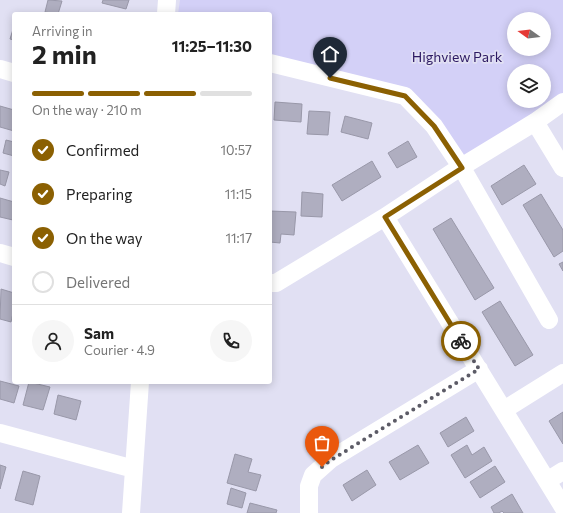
<!DOCTYPE html>
<html lang="en">
<head>
<meta charset="utf-8">
<style>
  :root { --surface:#fff; --page:#f6f6f6; --text:#222; --muted:#767676; --line:#e0e0e0; --accent:#8b6002 }
  body { margin:0; font-family:Commissioner,sans-serif; background:var(--page); color:var(--text); height:100vh; display:flex; flex-direction:column; font-size:15px; white-space:nowrap }
  * { box-sizing:border-box; margin:0 }
  p { font-size:13px; color:var(--muted) }
  .icon { flex:none; width:22px; height:22px; fill:none; stroke:currentColor; stroke-width:2; stroke-linecap:round; stroke-linejoin:round }
  .map { position:relative; flex:1; overflow:hidden }
  .details { position:absolute; left:12px; top:12px; width:260px; height:372px; display:flex; flex-direction:column; background:var(--surface); border-radius:4px; box-shadow:0 2px 10px #0003 }
  .details>* { flex:none }
  .needle { width:26px; rotate:285deg }
  .buttons { position:absolute; left:507px; top:12px; display:grid; gap:8px }
  .buttons a { display:grid; place-items:center; width:44px; height:44px; border-radius:50%; background:var(--surface); box-shadow:0 2px 10px #0003; font-size:20px }
  .pin { position:absolute; display:grid; place-items:center; width:34px; height:34px; color:#fff; margin:-41px -17px; border-radius:50% 50% 50% 0; rotate:-45deg; box-shadow:0 0 4px #0007 }
  .pin .icon { rotate:45deg }
  .courier { position:absolute; display:grid; place-items:center; width:40px; height:40px; margin:-20px; border:3px solid #8b6002; border-radius:50%; background:#fff; color:#222; box-shadow:0 1px 5px #0007 }
  .overview em { font-style:normal; font-weight:700 }
  .overview div { display:flex; flex-direction:column-reverse }
  .overview { display:flex; align-items:center; justify-content:space-between; height:68px; padding:0 20px }
  h1 { font-size:26px; font-weight:700; line-height:30px }
  .bar { display:grid; grid-template-columns:repeat(4,1fr); gap:6px 4px; align-content:center; height:48px; padding:0 20px }
  .bar i { height:5px; border-radius:3px; background:var(--line) }
  .bar .current { background:var(--accent) }
  .bar p { grid-column:span 4 }
  .line { display:flex; align-items:center; gap:10px; padding:0 20px; border-top:1px solid var(--line) }
  .line div { flex:1 }
  .round { display:grid; place-items:center; flex:none; width:42px; height:42px; border-radius:21px; background:var(--page) }
  ol { padding:0 20px; list-style:none }
  li { display:flex; align-items:center; gap:12px; height:44px }
  li p { margin-inline-start:auto }
  li .icon { padding:4px; border-radius:50%; background:var(--accent); color:#fff; stroke-width:4 }
  li:last-child { color:var(--muted) }
  li i { width:22px; height:22px; border:2px solid var(--line); border-radius:50% }
  .map>svg:first-child { display:block }
  .green { fill:#d3d0f7; fill-rule:evenodd }
  .building { fill:#afaec0; stroke:#9998a9 }
  .lines { fill:none; stroke-linecap:round; stroke-linejoin:round }
  .minor { stroke:#fff; stroke-width:18 }
  .done { stroke:#5c5b66; stroke-width:4; stroke-dasharray:0 7.2 }
  .route { stroke:#8b6002; stroke-width:5 }
  .labels { text-anchor:middle; stroke-width:3.5; stroke-linejoin:round; paint-order:stroke }
  .park-label { font-size:14px; fill:#2d1a63; stroke:#e1e0f3 }
</style>
</head>
<body>
<div class="map">
<svg width="563" height="513" viewBox="0 0 563 513">
  <rect width="100%" height="100%" fill="#e1e0f3"/>
  <path class="green" d="M180,0H563V94L464,160L418,99L270,56V14H178ZM514,19H544V49H514ZM514,71H544V101H514Z"/>
  <path class="building" d="M48,0L62,1L58,14L45,12Z
    M103,0H129L126,9L102,3Z
    M14,26V40L10,39Z
    M275,102L302,104L301,122L274,120Z
    M0,106L14,110V131L0,127Z
    M309,111L330,112L328,135L307,134Z
    M345,116L372,123L368,139L341,132Z
    M6,140L14,142V156L3,153Z
    M408,141L417,157L397,168L388,153Z
    M372,161L381,177L342,201L332,185Z
    M524,165L536,184L502,205L491,186Z
    M0,170L9,172L5,186L0,184Z
    M302,192L323,194L322,217L301,216Z
    M541,194L563,230V251L554,257L523,205Z
    M0,198L14,202L13,220L0,217Z
    M270,211L296,212L294,235L281,234L280,243L270,242Z
    M451,218L494,288L475,300L433,229Z
    M563,262V271L559,264Z
    M1,289L14,293V309L11,322L0,319Z
    M500,301L533,355L515,366L482,312Z
    M0,381L19,386L14,403L0,399Z
    M29,382L50,387L43,410L23,405Z
    M58,395L81,401L76,420L54,414Z
    M563,412V444L549,421Z
    M466,417L474,431L448,447L440,433Z
    M418,445L429,463L400,480L389,462Z
    M467,445L472,455L484,447L492,461L465,478L451,455Z
    M235,454L252,459L248,472L261,475L256,491L227,483Z
    M0,465L6,467L0,489Z
    M495,466L505,482L480,498L470,482Z
    M367,470L376,485L352,501L343,485Z
    M23,471L40,476L33,505L15,500Z
    M231,488L246,493L242,508L227,504Z
    M512,494L523,513H504L502,511L499,513H494L491,507Z
    M250,503L277,510L276,513H247Z"/>
  <g class="lines">
    <path class="minor" d="M166,14L167,0
      M270,63L405,96L434,126L462,168L549,320
      M0,69L14,73
      M535,122L563,168
      M385,217L563,507
      M0,253L14,257
      M270,283H276L385,217L453,172L535,122L563,102
      M504,410L563,373
      M0,433L134,469
      M547,481L563,471
      M131,513L140,382
      M309,513V486L313,475L331,459L479,369"/>
  </g>
  <g class="lines">
    <path class="done" d="M322,467L331,460L479,369L461,341"/>
    <path class="route" d="M330,78L405,96L434,126L462,168L385,217L461,341"/>
  </g>
  <g class="labels">
    <g class="park-label">
      <text x="457" y="62">Highview Park</text>
    </g>
  </g>
</svg>
<div class="buttons">
<a><svg class="needle" viewBox="-14 -14 28 28"><path d="M0-13l5 13h-10z" fill="#e53935"/><path d="M0 13l5-13h-10z" fill="#767676"/></svg></a>
<a><svg class="icon" aria-label="layers" viewBox="0 0 24 24"><path d="M12 4l9 5-9 5-9-5zM3 14l9 5 9-5"/></svg></a>
</div>
<div class="pin" style="left:322px;top:467px;background:#ea580c"><svg class="icon" aria-label="bag" viewBox="0 0 24 24"><path d="M5 8h14l-1 12H6zM9 8a3 3 0 0 1 6 0"/></svg></div>
<div class="pin" style="left:330px;top:78px;background:#1f2937"><svg class="icon" aria-label="home" viewBox="0 0 24 24"><path d="M3 11l9-7 9 7M6 9v11h12V9"/></svg></div>
<div class="courier" style="left:461px;top:341px"><svg class="icon" aria-label="bike" viewBox="0 0 24 24"><circle cx="6" cy="16" r="4"/><circle cx="18" cy="16" r="4"/><path d="M6 16l4-8h5l3 8M10 8l3 8H6M13 5h3"/></svg></div>
<section class="details">
<div class="overview"><div><h1>2 min</h1><p>Arriving in</p></div><em>11:25–11:30</em></div>
<div class="bar"><i class="current"></i><i class="current"></i><i class="current"></i><i></i><p>On the way · 210 m</p></div>
<ol>
<li><svg class="icon" aria-label="check" viewBox="0 0 24 24"><path d="M5 12l5 5 9-10"/></svg>Confirmed<p>10:57</p></li>
<li><svg class="icon" aria-label="check" viewBox="0 0 24 24"><path d="M5 12l5 5 9-10"/></svg>Preparing<p>11:15</p></li>
<li><svg class="icon" aria-label="check" viewBox="0 0 24 24"><path d="M5 12l5 5 9-10"/></svg>On the way<p>11:17</p></li>
<li><i></i>Delivered</li>
</ol>
<div class="line" style="height:72px"><a class="round"><svg class="icon" aria-label="person" viewBox="0 0 24 24"><circle cx="12" cy="8" r="4"/><path d="M4 21q1-7 8-7t8 7"/></svg></a><div><b>Sam</b><p>Courier · 4.9</p></div><a class="round"><svg class="icon" aria-label="phone" viewBox="0 0 24 24"><path d="M5 4h4l2 5-3 2q2 4 5 5l2-3 5 2v4C11 20 4 13 5 4z"/></svg></a></div>
</section>
</div>
</body>
</html>
